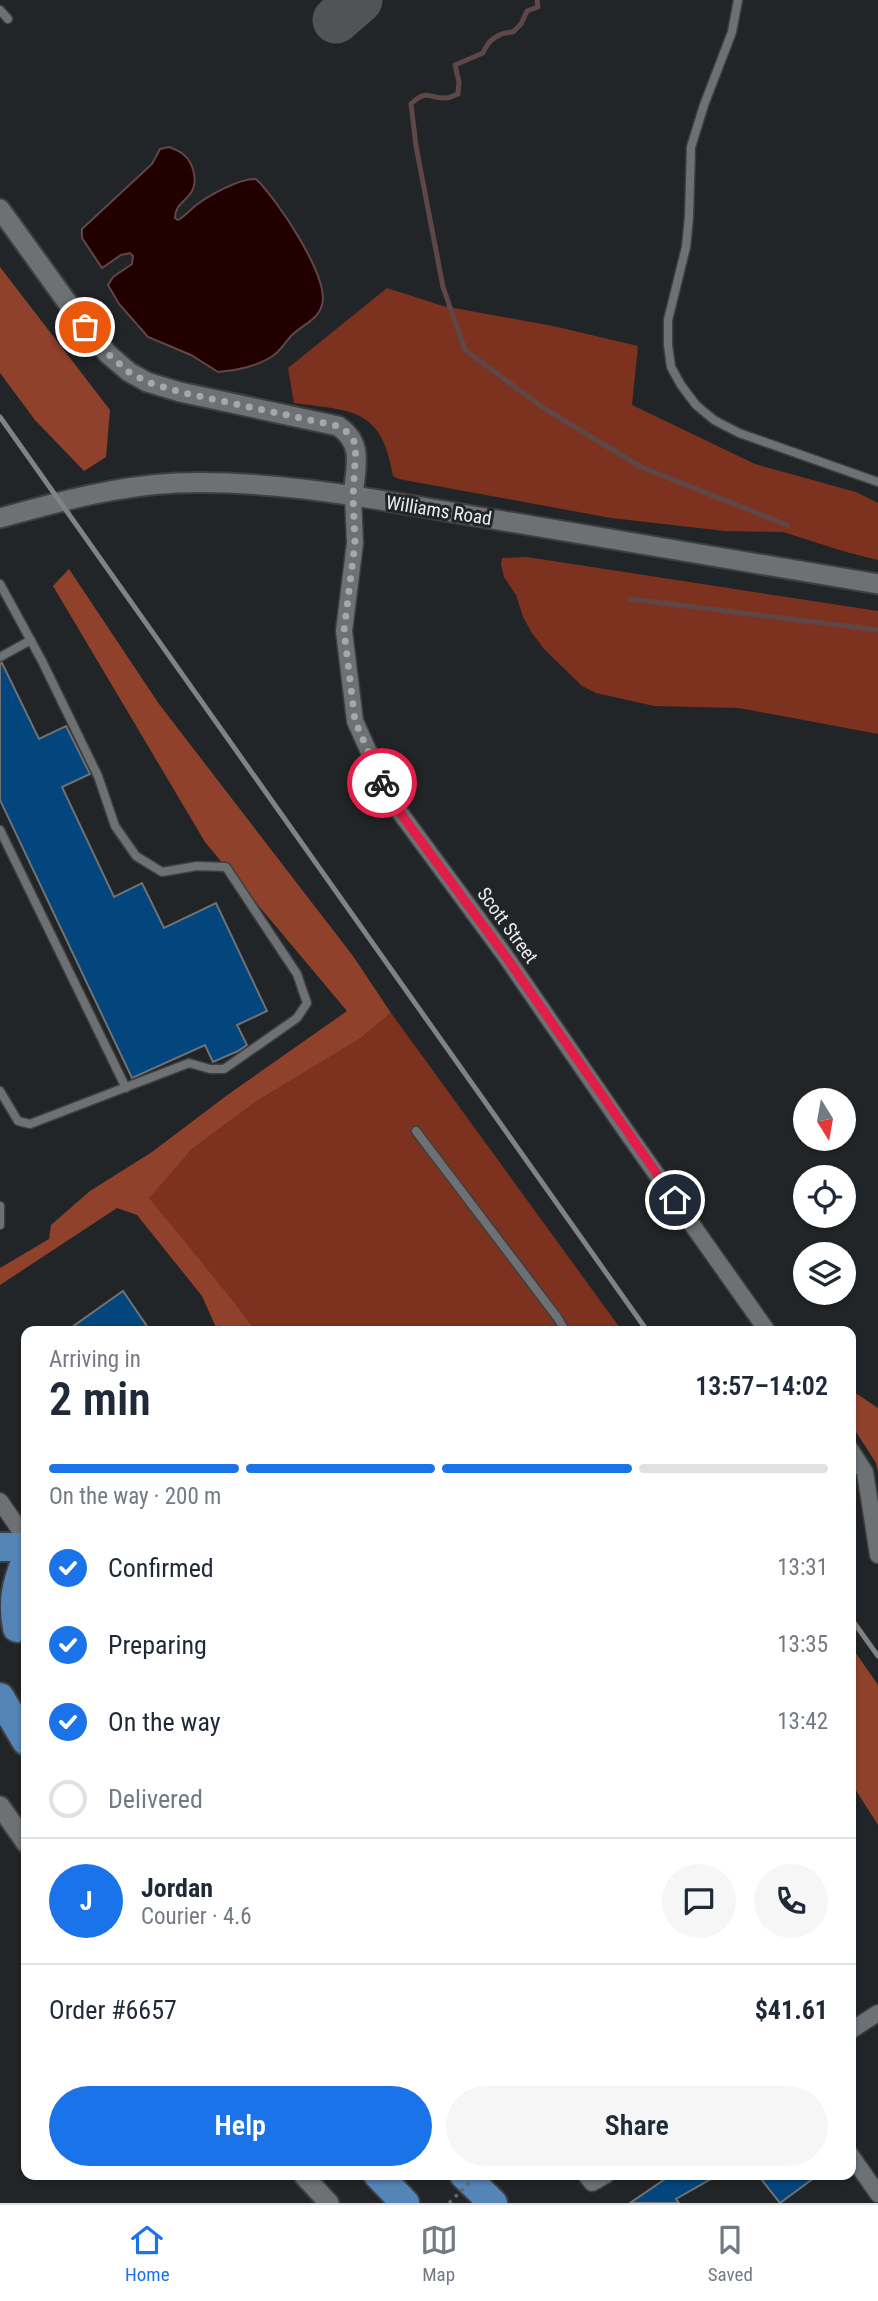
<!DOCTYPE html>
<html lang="en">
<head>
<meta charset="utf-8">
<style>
  :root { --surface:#fff; --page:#f6f6f7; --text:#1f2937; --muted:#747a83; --line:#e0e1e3; --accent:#1a73e8 }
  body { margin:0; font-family:"Roboto Condensed",sans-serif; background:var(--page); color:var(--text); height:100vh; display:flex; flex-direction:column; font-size:26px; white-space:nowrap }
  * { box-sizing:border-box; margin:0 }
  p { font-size:23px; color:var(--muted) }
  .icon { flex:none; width:38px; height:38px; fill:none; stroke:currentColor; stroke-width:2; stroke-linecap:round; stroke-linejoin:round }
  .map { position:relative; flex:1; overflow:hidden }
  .drawer { position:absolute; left:21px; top:1326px; width:835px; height:854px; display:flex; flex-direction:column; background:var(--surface); border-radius:14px; box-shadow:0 2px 5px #0004 }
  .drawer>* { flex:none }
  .needle { width:46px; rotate:169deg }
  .fabs { position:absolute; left:793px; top:1088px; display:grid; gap:14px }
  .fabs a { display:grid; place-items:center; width:63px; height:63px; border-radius:50%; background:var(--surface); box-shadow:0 2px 5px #0004; font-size:35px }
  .pin { position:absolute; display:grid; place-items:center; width:60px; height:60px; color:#fff; margin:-30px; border:4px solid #fff; border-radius:50%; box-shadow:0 2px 7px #0007 }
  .courier { position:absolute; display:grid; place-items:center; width:70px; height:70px; margin:-35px; border:5px solid #e11d48; border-radius:50%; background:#fff; color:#222; box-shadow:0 2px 9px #0007 }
  .headline em { font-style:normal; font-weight:600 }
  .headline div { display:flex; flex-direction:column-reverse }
  .headline { display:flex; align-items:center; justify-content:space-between; height:119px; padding:0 28px }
  h1 { font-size:46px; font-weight:600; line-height:52px }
  .bar { display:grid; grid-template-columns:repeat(4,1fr); gap:10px 7px; align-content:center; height:84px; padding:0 28px }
  .bar i { height:9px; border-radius:5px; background:var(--line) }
  .bar .on { background:var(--accent) }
  .bar p { grid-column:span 4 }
  .line { display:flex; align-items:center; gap:18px; padding:0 28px; border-top:2px solid var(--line) }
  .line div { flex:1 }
  .round { display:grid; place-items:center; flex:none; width:74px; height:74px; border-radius:37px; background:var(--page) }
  ol { padding:0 28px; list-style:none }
  li { display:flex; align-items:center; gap:21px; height:77px }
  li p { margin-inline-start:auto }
  li .icon { padding:7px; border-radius:50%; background:var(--accent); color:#fff; stroke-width:4 }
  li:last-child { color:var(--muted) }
  li i { width:38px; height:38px; border:4px solid var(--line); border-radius:50% }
  .button { display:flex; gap:14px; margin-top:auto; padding:14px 28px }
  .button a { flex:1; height:80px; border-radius:42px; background:var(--accent); color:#fff; font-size:28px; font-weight:600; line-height:80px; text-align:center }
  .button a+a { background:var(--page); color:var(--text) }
  .tab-bar { display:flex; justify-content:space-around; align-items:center; height:98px; border-top:2px solid var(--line); background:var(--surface); font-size:19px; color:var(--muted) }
  .tab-bar a { display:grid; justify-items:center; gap:4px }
  .tab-bar .on { color:var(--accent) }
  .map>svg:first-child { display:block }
  .green { fill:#7c321e }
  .forest { fill:#8f412c }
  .water { fill:#200; stroke:#5f4748; stroke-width:2 }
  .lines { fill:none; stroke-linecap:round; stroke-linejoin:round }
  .stream { stroke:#5f4748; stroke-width:5 }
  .taxiway { stroke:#515456; stroke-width:47 }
  .building { fill:#03457d; stroke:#6f7275; stroke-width:2 }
  .service-casing { stroke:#3d3f41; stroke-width:11 }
  .minor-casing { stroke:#3d3f41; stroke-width:19 }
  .tertiary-casing { stroke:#3d3f41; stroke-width:23 }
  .motorway-casing { stroke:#3d3f41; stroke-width:32 }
  .service { stroke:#6e7174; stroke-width:8 }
  .minor { stroke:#6e7174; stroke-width:16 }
  .tertiary { stroke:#6e7174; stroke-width:19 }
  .motorway { stroke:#5584b6; stroke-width:28 }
  .rail { stroke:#808284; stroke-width:5 }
  .path-bridge { stroke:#656769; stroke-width:3.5; stroke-dasharray:3.5 5; stroke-linecap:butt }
  .done { stroke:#a5a7a9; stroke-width:7; stroke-dasharray:0 12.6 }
  .route { stroke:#e11d48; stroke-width:9 }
  .labels { text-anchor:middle; stroke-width:6; stroke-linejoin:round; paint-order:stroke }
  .street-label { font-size:19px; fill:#ecedef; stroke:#222527 }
</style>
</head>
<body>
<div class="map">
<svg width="878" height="2203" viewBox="0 0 878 2203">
  <rect width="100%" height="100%" fill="#222527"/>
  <path class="green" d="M387,288L443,306L553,326L638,346L632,405L755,464L856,492L878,503V560L846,552L783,532L725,531L611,518L399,479L393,476C382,408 353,411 294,403L288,368Z
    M527,557L878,611V734L739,708L654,706L596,693L582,686L545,650L532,633L523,617L516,595L504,577L501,564L502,558Z
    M391,1013L623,1332H256L235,1303L148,1198L192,1149L257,1101L361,1038Z"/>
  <path class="forest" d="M0,267L110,410L106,457L84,471L35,420L0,373Z
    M69,569L159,704L353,956L391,1013L361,1038L257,1101L192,1149L149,1198L235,1303L256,1332H218L202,1296L137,1215L117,1208L0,1285V1268L49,1239L51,1225L90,1191L152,1152L226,1096L347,1011L205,842L53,586Z
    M851,1390L878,1408V1472L876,1463L851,1424Z
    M851,1646L878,1685V1825L855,1789L851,1791Z"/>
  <path class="water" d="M169,147C174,149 180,151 184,155C193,162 198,181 192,191C186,202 175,204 175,218L178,220C185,216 189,211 195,206C208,196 239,178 256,179C276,198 330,277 322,305C318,320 302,325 292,335C286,341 281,350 274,355C259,366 235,371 218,372L191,355L148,337L119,304L108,285L113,277L132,264L133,256L130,253L121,255L102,268L82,238V229L152,164L160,149Z"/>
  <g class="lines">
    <path class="stream" d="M537,0L538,7L527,11L521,24L513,32C498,33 489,39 483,53L455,65L459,82L458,94C454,95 451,98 446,98C429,99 427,88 411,104L416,146L443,287L465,350L545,409L641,467L787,525
      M630,599L878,630"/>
    <path class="taxiway" d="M336,20L359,0"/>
  </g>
  <path class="building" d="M0,663H2L39,739L66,726L90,774L62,787L114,897L142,883L164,928L216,903L267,1011L237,1025L247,1045L238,1051L213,1062L205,1045L132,1078L0,800Z
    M123,1291L151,1332H65Z
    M671,2175H718L676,2199L679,2203H630Z
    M758,2175H818L780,2203Z"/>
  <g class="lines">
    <defs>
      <path id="service" d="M738,0L732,32L704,105L691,147L689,217L686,247L668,320V345L671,367L681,385L696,405L714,420L739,433L878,482
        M0,10L8,19
        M0,584L42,661L98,776L115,826L136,856L162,872L197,866L226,867L297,974L307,1003L297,1018L224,1069H210L189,1063L30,1124L18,1121L0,1091
        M0,657L31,640
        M0,830L126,1088
        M416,1131L557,1317L566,1332
        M0,1206V1225"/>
      <path id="minor" d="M353,497L355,543L344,631L355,721L390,799L504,954L628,1134L768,1332
        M850,1449L865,1472L878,1555
        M0,1501L26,1539
        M850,2031L878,2013
        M850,2154L878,2194
        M586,2175L592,2183L606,2175"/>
      <path id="tertiary" d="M0,209L85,327L108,354L129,372L147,382L180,392L338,426C365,444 355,468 353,497
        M0,518C58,502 115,486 176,483C280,479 384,501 486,518C617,540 747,562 878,584
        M0,1806L26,1843
        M303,2175L329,2203"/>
      <path id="motorway" d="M0,1547H26
        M17,1628C12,1602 16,1584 26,1560
        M0,1697L26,1741
        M378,2175L405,2203
        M464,2175L493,2203"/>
    </defs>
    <use href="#service" class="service-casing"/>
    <use href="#minor" class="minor-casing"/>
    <use href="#tertiary" class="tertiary-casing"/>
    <use href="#motorway" class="motorway-casing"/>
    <use href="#service" class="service"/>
    <use href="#minor" class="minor"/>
    <use href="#tertiary" class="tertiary"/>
    <use href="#motorway" class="motorway"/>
    <path class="rail" d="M0,417L648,1332
      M850,1617L878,1656"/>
    <path class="path-bridge" d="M449,2203L477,2175"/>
  </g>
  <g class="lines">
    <path class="done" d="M85,327L108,354L129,372L147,382L180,392L338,426L350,434L356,445L353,497L355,543L344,631L355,721L382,783"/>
    <path class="route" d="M382,783L390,799L504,954L675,1200"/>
  </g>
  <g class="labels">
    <g class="street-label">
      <text transform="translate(439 510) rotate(9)" y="7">Williams Road</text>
      <text transform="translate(508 925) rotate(54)" y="7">Scott Street</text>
    </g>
  </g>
</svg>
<div class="fabs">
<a><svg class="needle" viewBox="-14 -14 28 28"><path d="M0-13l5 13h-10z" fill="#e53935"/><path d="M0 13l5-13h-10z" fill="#747a83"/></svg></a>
<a><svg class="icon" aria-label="locate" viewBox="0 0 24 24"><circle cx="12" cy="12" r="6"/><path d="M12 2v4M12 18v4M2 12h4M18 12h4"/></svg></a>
<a><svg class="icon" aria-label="layers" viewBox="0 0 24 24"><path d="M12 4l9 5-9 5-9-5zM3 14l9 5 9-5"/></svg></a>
</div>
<div class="pin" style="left:85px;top:327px;background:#ea580c"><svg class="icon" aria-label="bag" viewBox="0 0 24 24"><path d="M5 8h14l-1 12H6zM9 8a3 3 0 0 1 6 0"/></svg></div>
<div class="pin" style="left:675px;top:1200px;background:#1f2937"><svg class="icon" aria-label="home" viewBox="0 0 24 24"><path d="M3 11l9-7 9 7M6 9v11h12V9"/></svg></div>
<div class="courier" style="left:382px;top:783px"><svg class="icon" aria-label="bike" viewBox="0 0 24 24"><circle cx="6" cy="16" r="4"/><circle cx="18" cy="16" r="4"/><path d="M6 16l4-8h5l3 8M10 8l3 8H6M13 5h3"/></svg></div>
<section class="drawer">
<div class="headline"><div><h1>2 min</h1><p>Arriving in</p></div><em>13:57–14:02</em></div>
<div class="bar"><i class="on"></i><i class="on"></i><i class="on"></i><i></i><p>On the way · 200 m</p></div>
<ol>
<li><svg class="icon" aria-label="check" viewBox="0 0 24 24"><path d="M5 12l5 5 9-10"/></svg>Confirmed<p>13:31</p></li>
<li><svg class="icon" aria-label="check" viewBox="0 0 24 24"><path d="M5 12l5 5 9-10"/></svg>Preparing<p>13:35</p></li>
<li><svg class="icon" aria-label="check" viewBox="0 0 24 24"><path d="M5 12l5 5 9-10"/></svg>On the way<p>13:42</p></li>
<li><i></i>Delivered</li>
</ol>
<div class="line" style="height:126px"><b class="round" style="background:var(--accent);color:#fff">J</b><div><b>Jordan</b><p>Courier · 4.6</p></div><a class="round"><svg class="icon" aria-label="chat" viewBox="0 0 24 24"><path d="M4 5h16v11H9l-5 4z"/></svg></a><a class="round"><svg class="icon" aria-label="phone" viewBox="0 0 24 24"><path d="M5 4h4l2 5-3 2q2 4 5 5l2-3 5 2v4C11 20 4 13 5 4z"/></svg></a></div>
<div class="line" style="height:91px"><div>Order #6657</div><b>$41.61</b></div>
<div class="button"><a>Help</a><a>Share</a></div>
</section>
</div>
<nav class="tab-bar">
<a class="on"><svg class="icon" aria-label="home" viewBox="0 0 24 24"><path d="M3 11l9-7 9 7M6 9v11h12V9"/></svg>Home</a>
<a><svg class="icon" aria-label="map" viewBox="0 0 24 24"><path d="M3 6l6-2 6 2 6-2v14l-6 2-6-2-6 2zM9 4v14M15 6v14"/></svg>Map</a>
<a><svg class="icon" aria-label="saved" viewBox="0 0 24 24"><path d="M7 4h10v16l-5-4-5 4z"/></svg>Saved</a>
</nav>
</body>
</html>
